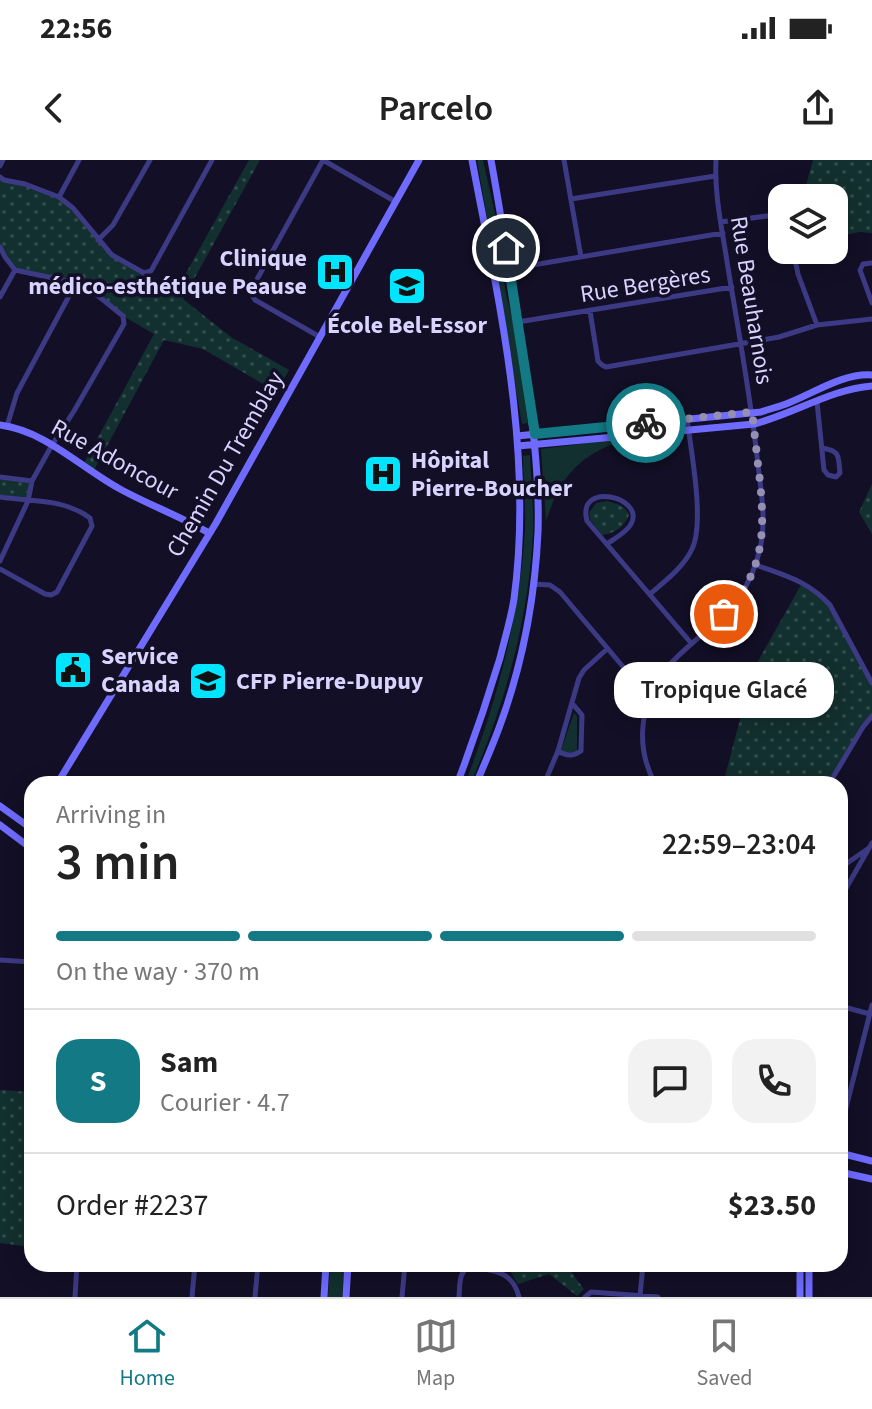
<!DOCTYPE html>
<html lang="en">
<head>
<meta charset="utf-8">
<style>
  :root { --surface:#fff; --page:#f2f2f2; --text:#222; --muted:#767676; --line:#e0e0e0; --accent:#137a85 }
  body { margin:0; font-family:"Source Sans 3",sans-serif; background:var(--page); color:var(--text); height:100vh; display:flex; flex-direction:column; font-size:30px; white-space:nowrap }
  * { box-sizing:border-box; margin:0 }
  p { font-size:26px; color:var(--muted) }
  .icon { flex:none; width:44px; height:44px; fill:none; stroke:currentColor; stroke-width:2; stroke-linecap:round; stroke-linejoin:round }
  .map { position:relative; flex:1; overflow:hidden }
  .panel { position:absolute; left:24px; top:616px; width:824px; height:496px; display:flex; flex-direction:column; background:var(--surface); border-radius:24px; box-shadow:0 4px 20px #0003 }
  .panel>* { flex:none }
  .controls { position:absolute; left:768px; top:24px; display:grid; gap:16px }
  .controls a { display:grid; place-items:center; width:80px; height:80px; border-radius:16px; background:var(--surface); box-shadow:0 4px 20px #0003; font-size:40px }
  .pin { position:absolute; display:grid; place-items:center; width:68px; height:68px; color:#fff; margin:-34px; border:4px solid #fff; border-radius:50%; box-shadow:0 2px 8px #0007 }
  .courier { position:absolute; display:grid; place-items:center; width:80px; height:80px; margin:-40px; border:6px solid #137a85; border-radius:50%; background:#fff; color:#222; box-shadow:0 2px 10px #0007 }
  .bubble { position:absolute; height:56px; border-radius:24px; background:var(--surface); box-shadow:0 4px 20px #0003; font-size:26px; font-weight:600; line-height:56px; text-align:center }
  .summary em { font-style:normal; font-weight:600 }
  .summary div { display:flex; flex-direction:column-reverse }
  .summary { display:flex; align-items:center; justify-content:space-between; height:136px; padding:0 32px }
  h1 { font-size:52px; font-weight:600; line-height:60px }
  .bar { display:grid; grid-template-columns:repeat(4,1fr); gap:12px 8px; align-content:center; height:96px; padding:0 32px }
  .bar i { height:10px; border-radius:6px; background:var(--line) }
  .bar .active { background:var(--accent) }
  .bar p { grid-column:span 4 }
  .line { display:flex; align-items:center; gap:20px; padding:0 32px; border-top:2px solid var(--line) }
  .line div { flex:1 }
  .round { display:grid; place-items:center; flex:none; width:84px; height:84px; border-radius:24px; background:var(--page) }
  .status { display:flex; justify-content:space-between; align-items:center; height:56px; padding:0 40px; background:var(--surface); direction:ltr }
  .status svg { height:22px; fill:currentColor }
  header { display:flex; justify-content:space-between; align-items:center; height:104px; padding:0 32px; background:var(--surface); font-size:36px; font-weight:600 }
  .dock { display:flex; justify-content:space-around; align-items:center; height:112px; border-top:2px solid var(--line); background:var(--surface); font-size:22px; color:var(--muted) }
  .dock a { display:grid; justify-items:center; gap:4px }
  .dock .active { color:var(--accent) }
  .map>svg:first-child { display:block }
  .grass { fill:#12302f }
  .park { fill:url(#park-dots) }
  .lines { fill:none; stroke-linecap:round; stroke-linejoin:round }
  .street { stroke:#3d3a85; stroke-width:5 }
  .secondary { stroke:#6f6bff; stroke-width:7 }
  .done { stroke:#948fb3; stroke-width:8; stroke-dasharray:0 14.4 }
  .route { stroke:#137a85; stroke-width:10 }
  .labels { text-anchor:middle; stroke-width:7; stroke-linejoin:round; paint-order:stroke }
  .poi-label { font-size:24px; font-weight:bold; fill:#d9d4ff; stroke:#130f26; text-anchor:start }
  .street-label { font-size:24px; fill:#d9d4ff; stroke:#130f26 }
</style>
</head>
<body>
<div class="status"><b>22:56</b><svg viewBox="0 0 49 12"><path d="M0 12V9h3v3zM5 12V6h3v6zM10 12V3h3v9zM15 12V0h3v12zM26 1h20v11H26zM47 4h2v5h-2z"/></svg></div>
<header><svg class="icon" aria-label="back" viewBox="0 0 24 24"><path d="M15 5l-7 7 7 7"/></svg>Parcelo<svg class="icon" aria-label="share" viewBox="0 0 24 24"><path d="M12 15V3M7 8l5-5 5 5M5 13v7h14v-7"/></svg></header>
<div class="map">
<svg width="872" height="1137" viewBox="0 0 872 1137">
  <defs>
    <pattern id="park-dots" width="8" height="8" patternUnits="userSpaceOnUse" patternTransform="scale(2)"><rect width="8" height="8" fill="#12302f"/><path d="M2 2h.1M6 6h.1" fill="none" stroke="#344d4e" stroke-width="1.8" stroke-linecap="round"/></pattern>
  </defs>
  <rect width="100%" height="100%" fill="#130f26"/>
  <path class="grass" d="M477,0H483L498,67L489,69Z
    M499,89L506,134L513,162L528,263L522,264L492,90Z
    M628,278C580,295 562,313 546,361L541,289Z
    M530,295C531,321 534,348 533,375C528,460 506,540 473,618L468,616C498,537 520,454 525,370C526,345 523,320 523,296Z
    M574,553L577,556V592L568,594L561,590Z
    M330,1104H345L342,1137H328Z"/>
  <path class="park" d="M249,0H260L183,139L231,177L289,210L277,232L203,189L164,180L93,312L83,305L154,174L123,156L97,135L76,123L15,110L0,87V17L59,38L73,48L105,88L176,131Z
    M813,0H872V73L860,72L834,77V38H814V34L805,29Z
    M0,319L30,323L27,340L0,335Z
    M872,324V374L859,352Z
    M607,341C617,344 625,345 629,355C625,366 614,374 602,375L590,360L589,353L596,343Z
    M802,423L828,445L872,526V554L829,624H723L753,510Z
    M0,930L32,932V1087L0,1083Z
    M513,1104H565L584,1129L577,1136L549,1114L518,1124L511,1113Z"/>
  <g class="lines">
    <path class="street" d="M323,0L396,42
      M564,0L581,97
      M0,6L3,0
      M0,17L4,20L25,24L59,37L73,48L112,95L144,113L151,111L212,0
      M59,37L79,0
      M571,39L715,16
      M721,62L782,54
      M98,80L113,65L150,0
      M0,87L5,97L15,110L76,123L97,135L123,156L124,164L74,251L52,285L32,321L28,341L0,401
      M793,90L798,114L817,165
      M872,103L863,104L860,110L872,143
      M509,109L723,73
      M0,137L15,110
      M590,151L598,201L602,205L606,207L779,177L817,165L872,159
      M518,162L732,127
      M320,177L255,140L250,132L323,0
      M817,242L824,310L828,315L836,317L840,313C838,296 841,291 822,288
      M7,266L17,233L76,123
      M0,317L32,321
      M0,337C32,342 63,338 90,358L92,366L57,432L51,435L45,434L0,409
      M607,384C614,379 627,372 631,364C646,337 576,320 587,361L691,483
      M756,405C786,416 808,421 830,445L872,523
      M533,424L550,425L560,432L630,515L652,528
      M650,434C665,421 683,408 692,389C705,363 691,290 687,259
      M558,591C567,596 572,597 581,591L582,555L572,543
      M544,624L558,591L579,518L584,510L607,489
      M655,624C645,605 641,587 643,566C649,499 702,485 738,439C750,422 757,404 761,384C766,358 761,331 758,305C751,239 739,174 728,108C723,73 714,36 716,0
      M829,624L863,567L872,556
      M840,708L869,688L872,683
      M840,739L869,688
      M0,800L32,802
      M840,846L870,854
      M840,972L872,845
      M640,1136L643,1104
      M75,1137L77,1104
      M192,1137L195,1104
      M255,1137L258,1104
      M402,1137L405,1104
      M459,1137C460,1125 458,1111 471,1106C495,1112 512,1110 519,1137
      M585,1137L591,1132L658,1137"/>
    <path class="secondary" d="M0,265C46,271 81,308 120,329C149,345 180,356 209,373
      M517,276L761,252C769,249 778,247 786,244C813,234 842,213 872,215
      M518,286L754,264C794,254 831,229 872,226
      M57,624L216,363L419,0
      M457,624C473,582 487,541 500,498C505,478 511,458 514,439C534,292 499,143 472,0
      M476,624C484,605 492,587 499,568C522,506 535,438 538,372C540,306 530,244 520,179C511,119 502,60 491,0
      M0,646L32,669
      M0,665L32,689
      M840,993L872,1001
      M840,1012L872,1019
      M324,1137L326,1104
      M346,1137L348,1104
      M800,1137V1104
      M809,1137V1104"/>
  </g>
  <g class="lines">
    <path class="done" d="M646,263L752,252C755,275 757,298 760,321C765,375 764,412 724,454"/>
    <path class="route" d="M506,88L535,274L646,263"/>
  </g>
  <defs>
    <symbol id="hospital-square" viewBox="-11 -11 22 22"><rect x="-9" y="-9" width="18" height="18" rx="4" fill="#00e5ff" stroke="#130f26"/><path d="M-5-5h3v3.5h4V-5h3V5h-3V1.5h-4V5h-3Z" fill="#111"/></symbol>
    <symbol id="school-square" viewBox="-11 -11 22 22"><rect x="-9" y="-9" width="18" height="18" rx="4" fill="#00e5ff" stroke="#130f26"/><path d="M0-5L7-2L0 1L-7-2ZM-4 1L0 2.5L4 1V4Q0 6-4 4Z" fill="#111"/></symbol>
    <symbol id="civic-square" viewBox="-11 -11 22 22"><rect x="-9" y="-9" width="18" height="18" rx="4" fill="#00e5ff" stroke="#130f26"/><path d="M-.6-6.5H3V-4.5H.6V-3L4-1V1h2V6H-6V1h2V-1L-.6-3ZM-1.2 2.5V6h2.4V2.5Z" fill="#111"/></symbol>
    <symbol id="university-square" viewBox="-11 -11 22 22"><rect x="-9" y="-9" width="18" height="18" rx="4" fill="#00e5ff" stroke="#130f26"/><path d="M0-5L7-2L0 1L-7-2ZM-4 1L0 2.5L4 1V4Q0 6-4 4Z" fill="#111"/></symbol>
  </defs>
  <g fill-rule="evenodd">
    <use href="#hospital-square" x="313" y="90" width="44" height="44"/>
    <use href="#school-square" x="385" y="104" width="44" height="44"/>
    <use href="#hospital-square" x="361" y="292" width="44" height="44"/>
    <use href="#civic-square" x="51" y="488" width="44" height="44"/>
    <use href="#university-square" x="186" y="499" width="44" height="44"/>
  </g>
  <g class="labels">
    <g class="poi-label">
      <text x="307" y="106" text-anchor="end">Clinique<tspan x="307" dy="28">médico-esthétique Peause</tspan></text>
      <text x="407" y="173" text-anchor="middle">École Bel-Essor</text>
      <text x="411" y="308">Hôpital<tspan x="411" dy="28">Pierre-Boucher</tspan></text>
      <text x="101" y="504">Service<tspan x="101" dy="28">Canada</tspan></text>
      <text x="236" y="529">CFP Pierre-Dupuy</text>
    </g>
    <g class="street-label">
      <text transform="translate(645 124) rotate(-9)" y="8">Rue Bergères</text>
      <text transform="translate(752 140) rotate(81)" y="8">Rue Beauharnois</text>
      <text transform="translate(115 299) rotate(29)" y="8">Rue Adoncour</text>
      <text transform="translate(225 304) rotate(-60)" y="8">Chemin Du Tremblay</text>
    </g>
  </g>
</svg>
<div class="controls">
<a><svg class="icon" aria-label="layers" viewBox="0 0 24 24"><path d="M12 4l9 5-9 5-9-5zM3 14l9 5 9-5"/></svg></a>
</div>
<div class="pin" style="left:724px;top:454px;background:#ea580c"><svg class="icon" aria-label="bag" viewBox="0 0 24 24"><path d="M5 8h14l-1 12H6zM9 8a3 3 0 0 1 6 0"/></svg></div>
<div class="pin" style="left:506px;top:88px;background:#1f2937"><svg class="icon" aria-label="home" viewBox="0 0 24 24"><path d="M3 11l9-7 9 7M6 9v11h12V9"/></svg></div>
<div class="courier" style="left:646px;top:263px"><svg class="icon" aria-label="bike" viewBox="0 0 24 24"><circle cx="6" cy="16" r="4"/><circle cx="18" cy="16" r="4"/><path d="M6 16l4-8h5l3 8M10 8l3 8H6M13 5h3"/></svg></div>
<div class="bubble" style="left:614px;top:502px;width:220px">Tropique Glacé</div>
<section class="panel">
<div class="summary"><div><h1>3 min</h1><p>Arriving in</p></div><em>22:59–23:04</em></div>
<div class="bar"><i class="active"></i><i class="active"></i><i class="active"></i><i></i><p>On the way · 370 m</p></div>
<div class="line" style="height:144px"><b class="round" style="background:var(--accent);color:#fff">S</b><div><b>Sam</b><p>Courier · 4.7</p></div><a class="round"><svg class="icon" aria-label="chat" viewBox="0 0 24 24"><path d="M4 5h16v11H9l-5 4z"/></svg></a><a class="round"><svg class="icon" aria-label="phone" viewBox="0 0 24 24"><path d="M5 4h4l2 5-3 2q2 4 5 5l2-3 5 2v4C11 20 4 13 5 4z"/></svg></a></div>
<div class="line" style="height:104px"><div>Order #2237</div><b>$23.50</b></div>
</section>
</div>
<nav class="dock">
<a class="active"><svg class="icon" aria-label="home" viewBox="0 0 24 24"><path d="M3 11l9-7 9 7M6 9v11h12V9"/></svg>Home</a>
<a><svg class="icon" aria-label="map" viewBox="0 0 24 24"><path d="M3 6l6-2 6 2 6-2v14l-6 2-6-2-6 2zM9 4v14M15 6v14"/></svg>Map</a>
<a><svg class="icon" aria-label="saved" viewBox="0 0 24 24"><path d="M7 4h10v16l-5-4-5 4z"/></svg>Saved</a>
</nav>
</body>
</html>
